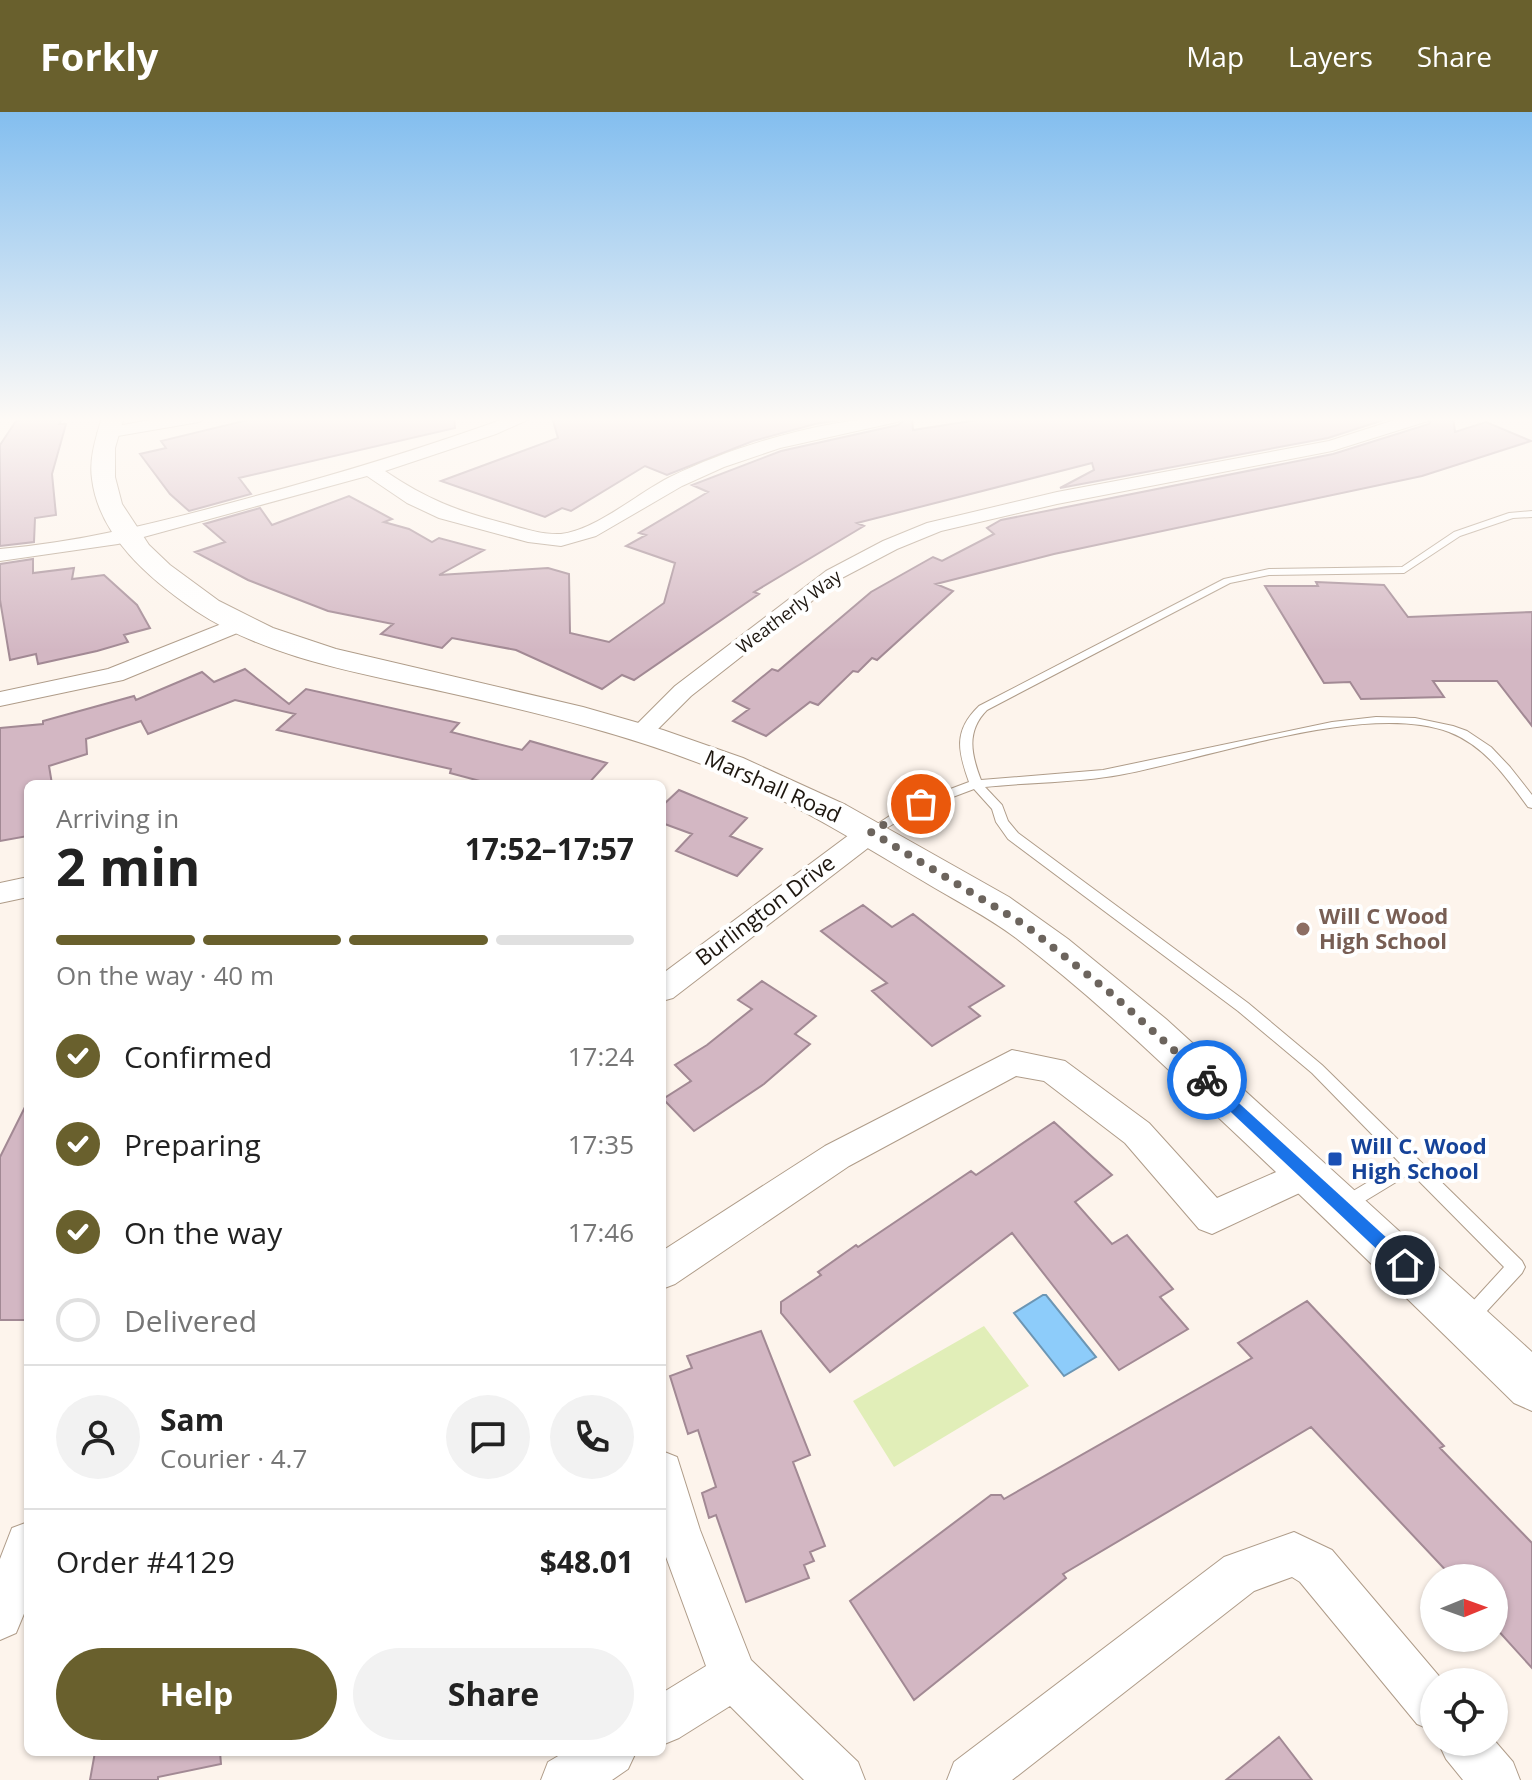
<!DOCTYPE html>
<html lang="en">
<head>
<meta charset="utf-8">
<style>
  :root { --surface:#fff; --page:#f2f2f2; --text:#222; --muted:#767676; --line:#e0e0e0; --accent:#69602d }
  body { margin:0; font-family:"Open Sans",sans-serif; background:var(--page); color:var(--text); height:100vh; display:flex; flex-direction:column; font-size:30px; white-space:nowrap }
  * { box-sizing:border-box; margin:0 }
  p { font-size:26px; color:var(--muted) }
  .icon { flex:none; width:44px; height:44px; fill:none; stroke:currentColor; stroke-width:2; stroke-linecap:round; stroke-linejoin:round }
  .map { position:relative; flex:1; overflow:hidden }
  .details { position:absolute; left:24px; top:668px; width:642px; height:976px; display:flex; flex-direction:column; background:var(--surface); border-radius:12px; box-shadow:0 2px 6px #0004 }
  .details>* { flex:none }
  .needle { width:52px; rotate:89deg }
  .buttons { position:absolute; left:1420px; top:1452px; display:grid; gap:16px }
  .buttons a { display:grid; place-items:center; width:88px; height:88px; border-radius:50%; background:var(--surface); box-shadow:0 2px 6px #0004; font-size:40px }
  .pin { position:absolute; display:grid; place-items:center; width:68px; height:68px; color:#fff; margin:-34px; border:4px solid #fff; border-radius:50%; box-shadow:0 2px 8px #0007 }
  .courier { position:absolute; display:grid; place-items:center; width:80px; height:80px; margin:-40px; border:6px solid #1a73e8; border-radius:50%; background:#fff; color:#222; box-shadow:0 2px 10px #0007 }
  .summary em { font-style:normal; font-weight:700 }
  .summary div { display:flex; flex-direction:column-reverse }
  .summary { display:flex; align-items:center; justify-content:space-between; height:136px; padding:0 32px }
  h1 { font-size:52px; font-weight:700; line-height:60px }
  .bar { display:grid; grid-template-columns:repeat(4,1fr); gap:12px 8px; align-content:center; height:96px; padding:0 32px }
  .bar i { height:10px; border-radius:6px; background:var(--line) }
  .bar .on { background:var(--accent) }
  .bar p { grid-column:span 4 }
  .line { display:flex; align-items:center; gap:20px; padding:0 32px; border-top:2px solid var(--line) }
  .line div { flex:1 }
  .round { display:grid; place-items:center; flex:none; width:84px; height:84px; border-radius:42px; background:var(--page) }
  ol { padding:0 32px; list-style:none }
  li { display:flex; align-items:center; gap:24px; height:88px }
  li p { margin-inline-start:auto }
  li .icon { padding:8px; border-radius:50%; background:var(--accent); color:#fff; stroke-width:4 }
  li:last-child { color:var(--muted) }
  li i { width:44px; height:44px; border:4px solid var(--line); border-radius:50% }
  .button { display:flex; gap:16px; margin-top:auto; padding:16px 32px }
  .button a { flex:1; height:92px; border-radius:48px; background:var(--accent); color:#fff; font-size:32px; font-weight:700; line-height:92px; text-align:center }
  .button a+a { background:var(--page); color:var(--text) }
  header { display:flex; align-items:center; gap:48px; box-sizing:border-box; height:112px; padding:0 40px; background:var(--accent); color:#fff }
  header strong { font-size:38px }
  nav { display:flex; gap:44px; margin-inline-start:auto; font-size:28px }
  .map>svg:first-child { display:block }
  .green { fill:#e1eeb8 }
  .water { fill:#8dccfa; stroke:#6c96b4; stroke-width:2 }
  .building { fill:#d3b7c3; stroke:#a28994; stroke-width:2 }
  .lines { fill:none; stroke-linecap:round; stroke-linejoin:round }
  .service-casing { stroke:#af9c89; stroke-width:2 }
  .minor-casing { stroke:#af9c89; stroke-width:2 }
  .tertiary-casing { stroke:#af9c89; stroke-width:2 }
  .service { fill:#fff; fill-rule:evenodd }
  .minor { fill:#fff; fill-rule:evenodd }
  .tertiary { fill:#fff; fill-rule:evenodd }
  .route { fill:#1a73e8 }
  .done { stroke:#6c645d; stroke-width:8; stroke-dasharray:0 14.4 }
  .education-dot { fill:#8d6e63; stroke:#fff; stroke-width:3 }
  .transit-dot { fill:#1a4fb4; stroke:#fff; stroke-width:3 }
  .labels { text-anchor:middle; stroke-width:8; stroke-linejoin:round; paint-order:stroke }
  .far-street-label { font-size:18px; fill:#1e1710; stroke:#fff }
  .street-label { font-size:22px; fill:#1e1710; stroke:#fff }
  .education-label { font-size:22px; font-weight:bold; fill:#785e54; stroke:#fff; text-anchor:start }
  .transit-label { font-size:22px; font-weight:bold; fill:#164399; stroke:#fff; text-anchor:start }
</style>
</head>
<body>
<header>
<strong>Forkly</strong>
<nav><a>Map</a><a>Layers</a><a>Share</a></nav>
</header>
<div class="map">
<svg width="1532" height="1668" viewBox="0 0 1532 1668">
  <rect width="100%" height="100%" fill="#fdf4ec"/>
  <path class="green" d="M984,1214L1029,1274L894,1355L853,1289Z"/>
  <path class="water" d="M1043,1183H1046L1096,1245L1064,1264L1014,1201Z"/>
  <path class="building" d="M63,305L59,312H66L52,362L56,403L35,406L34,430L0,434V333L18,306Z
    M260,305H454L455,316L239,366L251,382L189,399L170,382L140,342L166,336L161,329Z
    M552,305H859L815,312L753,329L667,363L645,354L571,399L562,396L545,405L441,369L558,326Z
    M908,305H912L913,318L996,305H1393L1328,326L1060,376L1094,358L1092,351L857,411L864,414L754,480L759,482L634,568L622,563L602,577L516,538L452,526L442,536L381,522L393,512L328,499L248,468L195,440L225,430L204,412L260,396L272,413L349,384L392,407L384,410L409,417L432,430L439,426L484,438L439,463L548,456L569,462L570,521L609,530L664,491L675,451L626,434L646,423L639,421L708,380L692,373L781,339L898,313Z
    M1433,305H1453L1455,320L1486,310L1531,329L1422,364L1054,442L936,472L953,479L877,548L872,546L858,560L853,559L818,593L810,590L766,624L733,609L749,597L733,589L772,557L778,559L871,480L933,445L942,449L994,422L987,416L1001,408L1333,342L1429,312Z
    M33,447V461L74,456L72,467L104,463L137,493L150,516L124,523L128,530L97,539L38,552L36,542L10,548L0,488V452Z
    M1316,470L1384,473L1408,505L1532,500V614L1497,569H1433L1444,585L1361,587L1350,570L1324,571L1265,474H1318Z
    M245,557L289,592L306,577L459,611L451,620L522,638L530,629L607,651L588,672H491L450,661L451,657L277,618L295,602L235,588L148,622L141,609L86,627L87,642L49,654L52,672H28V724L0,729V616L43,612V609L134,584L136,588L202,560L214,570Z
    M679,678L747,706L730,724L762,737L737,764L676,739L692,722L662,711V694Z
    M863,793L892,815L913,802L1004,874L969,895L980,904L932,934L872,879L887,871L821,819Z
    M762,869L816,904L795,922L810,932L764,972L694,1019L663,987L691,969L675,953L707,933L752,897L738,888Z
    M28,989V1208H0V1045Z
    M1054,1010L1112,1063L1075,1090L1112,1132L1127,1123L1173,1177L1160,1185L1188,1217L1119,1258L1012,1121L830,1260L781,1201V1190L821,1163L818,1160L856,1133L858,1135L971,1059L976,1063Z
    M1307,1189L1444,1334L1440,1336L1532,1431V1556L1494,1514V1466H1453L1311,1315L1063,1462L1066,1466L914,1588L850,1489L991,1383H1001L1004,1387L1252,1246L1238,1231Z
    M761,1219L810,1343L793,1350L825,1434L810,1440L814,1449L804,1453L809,1466L746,1490L716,1403L709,1406L702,1381L716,1375L698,1318L688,1322L670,1264L692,1256L687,1244Z
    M1279,1625L1312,1668H1226Z
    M95,1640H220L221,1652L158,1665V1668H90Z"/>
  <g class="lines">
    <defs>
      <path id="service" d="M1532,399V405L1513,406L1460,424L1404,461L1269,463L1230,471L987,598C966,619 971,642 981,668L1103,658L1332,610L1376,605L1415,606L1453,614L1467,619L1491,635L1510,655L1532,683V696L1528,695C1506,665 1485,634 1449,620C1365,589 1208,647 1119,663C1075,671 1030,670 985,675L1002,693L1008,709L1018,721L1248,891L1322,953L1522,1149L1525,1155L1522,1161L1474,1213L1468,1215L1462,1213L1459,1207L1462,1201L1504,1155L1411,1061L1350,1098L1344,1100L1338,1098L1336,1093L1338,1088L1400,1051L1312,961L1238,899L1008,727L996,710L992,697L974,677L913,700L875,723L871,724L865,720L905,694L969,670C958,639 953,619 979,594L1224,467L1269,457L1402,455L1454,420L1509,401Z"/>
      <path id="minor" d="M167,305H207L199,310L106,326L97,321L106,316Z
        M509,305H534L496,322L385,359C428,388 457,399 507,412C524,417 544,423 561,422C596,418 638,381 670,365C738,332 830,305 905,305L897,310L780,336L724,355L682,374L596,424L561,434L528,430L439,406L407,391L367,364L118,432L0,449V437C80,430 157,411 234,390C327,365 419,338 509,305Z
        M1404,305H1430L1428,309L1332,339L1057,392L941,419L897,437L840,467L691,584L651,624H633L630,619L675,574L826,459L883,429L927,411L1057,380L1329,329Z
        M239,505L247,507L250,512L247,517L123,568L0,594V580L108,557Z
        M871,711L881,714L885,720L881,726L673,886L662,889V862L861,714Z
        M28,765V785L0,791V771Z
        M1012,938L1065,949L1149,1011L1217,1086L1308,1046L1321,1051L1326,1061L1321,1071L1212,1122L1199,1117L1125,1031L1044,969L1016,964L849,1054L675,1172L662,1177V1139L825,1034Z
        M662,1339L677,1345L700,1418L751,1548L858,1650L865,1668H804L730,1594L679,1626L662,1633V1581L706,1554L662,1434Z
        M28,1410V1492L16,1521L0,1528V1447L12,1416Z
        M1294,1420L1332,1438L1444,1570H1434V1619L1417,1612L1300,1470L1292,1465L1254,1479L1012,1668H947L954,1650L1224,1445Z
        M1494,1628L1513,1650L1520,1668H1463L1446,1647L1438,1630Z
        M565,1640H636L628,1657L612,1668H541L548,1650Z"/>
      <path id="tertiary" d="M102,305H124L115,336V365L122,392L149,433L170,453L219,489L273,516L336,537L583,595L663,618L743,646L846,693L1009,785L1068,827L1166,907L1532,1240V1299L1514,1291C1417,1196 1319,1100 1220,1007C1155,944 1088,881 1016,826C987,804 954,788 923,769C858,730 794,691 724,661C635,624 539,601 445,580C361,561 269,547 196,499C151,468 99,425 92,367C89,346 96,326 102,305Z"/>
    </defs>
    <use href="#service" class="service-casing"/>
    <use href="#minor" class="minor-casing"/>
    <use href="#tertiary" class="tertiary-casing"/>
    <use href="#service" class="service"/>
    <use href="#minor" class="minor"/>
    <use href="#tertiary" class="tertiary"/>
  </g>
  <linearGradient id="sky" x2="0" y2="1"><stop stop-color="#83beef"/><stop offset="0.57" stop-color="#fefaf6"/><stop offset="1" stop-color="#fefaf6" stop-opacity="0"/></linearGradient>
  <rect width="1532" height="539" fill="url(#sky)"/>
  <path class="route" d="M1207,962L1411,1148V1158H1399L1201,972V964Z"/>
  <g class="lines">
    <path class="done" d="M921,692L871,720L1025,813L1113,883L1207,968"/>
  </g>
  <circle class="education-dot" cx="1303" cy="817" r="8"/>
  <rect class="transit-dot" x="1327" y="1039" width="16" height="16" rx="4"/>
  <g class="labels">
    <g class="far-street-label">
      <text transform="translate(789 500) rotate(-37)" y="6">Weatherly Way</text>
    </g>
    <g class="street-label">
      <text transform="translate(773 674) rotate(24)" y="8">Marshall Road</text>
      <text transform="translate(765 798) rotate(-37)" y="8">Burlington Drive</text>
    </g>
    <g class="education-label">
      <text x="1319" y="812">Will C Wood<tspan x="1319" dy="25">High School</tspan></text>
    </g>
    <g class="transit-label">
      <text x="1351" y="1042">Will C. Wood<tspan x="1351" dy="25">High School</tspan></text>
    </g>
  </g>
</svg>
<div class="buttons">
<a><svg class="needle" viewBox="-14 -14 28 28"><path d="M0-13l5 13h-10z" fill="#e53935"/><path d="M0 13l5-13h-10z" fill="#767676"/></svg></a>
<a><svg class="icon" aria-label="locate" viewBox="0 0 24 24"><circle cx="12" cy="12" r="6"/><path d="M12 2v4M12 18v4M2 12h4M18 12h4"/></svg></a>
</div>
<div class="pin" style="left:921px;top:692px;background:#ea580c"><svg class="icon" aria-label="bag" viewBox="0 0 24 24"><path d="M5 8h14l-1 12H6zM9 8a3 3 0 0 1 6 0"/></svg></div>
<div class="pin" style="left:1405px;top:1153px;background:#1f2937"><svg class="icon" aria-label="home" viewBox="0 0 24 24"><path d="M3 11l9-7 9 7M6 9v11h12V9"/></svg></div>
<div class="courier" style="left:1207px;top:968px"><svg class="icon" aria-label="bike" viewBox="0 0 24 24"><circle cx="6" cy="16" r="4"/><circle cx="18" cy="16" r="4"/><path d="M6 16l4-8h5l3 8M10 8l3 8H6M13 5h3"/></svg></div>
<section class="details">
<div class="summary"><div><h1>2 min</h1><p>Arriving in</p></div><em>17:52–17:57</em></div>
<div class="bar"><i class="on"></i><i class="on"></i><i class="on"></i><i></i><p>On the way · 40 m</p></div>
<ol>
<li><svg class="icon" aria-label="check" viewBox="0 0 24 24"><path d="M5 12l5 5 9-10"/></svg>Confirmed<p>17:24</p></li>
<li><svg class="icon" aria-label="check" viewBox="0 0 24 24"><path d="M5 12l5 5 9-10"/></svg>Preparing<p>17:35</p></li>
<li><svg class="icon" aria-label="check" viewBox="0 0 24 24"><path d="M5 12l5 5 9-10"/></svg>On the way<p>17:46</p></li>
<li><i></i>Delivered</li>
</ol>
<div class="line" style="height:144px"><a class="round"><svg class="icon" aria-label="person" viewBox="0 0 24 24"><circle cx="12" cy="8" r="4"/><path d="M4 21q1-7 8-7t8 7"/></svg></a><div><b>Sam</b><p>Courier · 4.7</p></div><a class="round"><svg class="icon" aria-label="chat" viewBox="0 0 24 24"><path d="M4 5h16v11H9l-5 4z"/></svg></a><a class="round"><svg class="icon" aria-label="phone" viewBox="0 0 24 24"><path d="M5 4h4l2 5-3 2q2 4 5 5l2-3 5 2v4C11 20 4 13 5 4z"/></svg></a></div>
<div class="line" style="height:104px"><div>Order #4129</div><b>$48.01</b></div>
<div class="button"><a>Help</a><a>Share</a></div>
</section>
</div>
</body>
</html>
